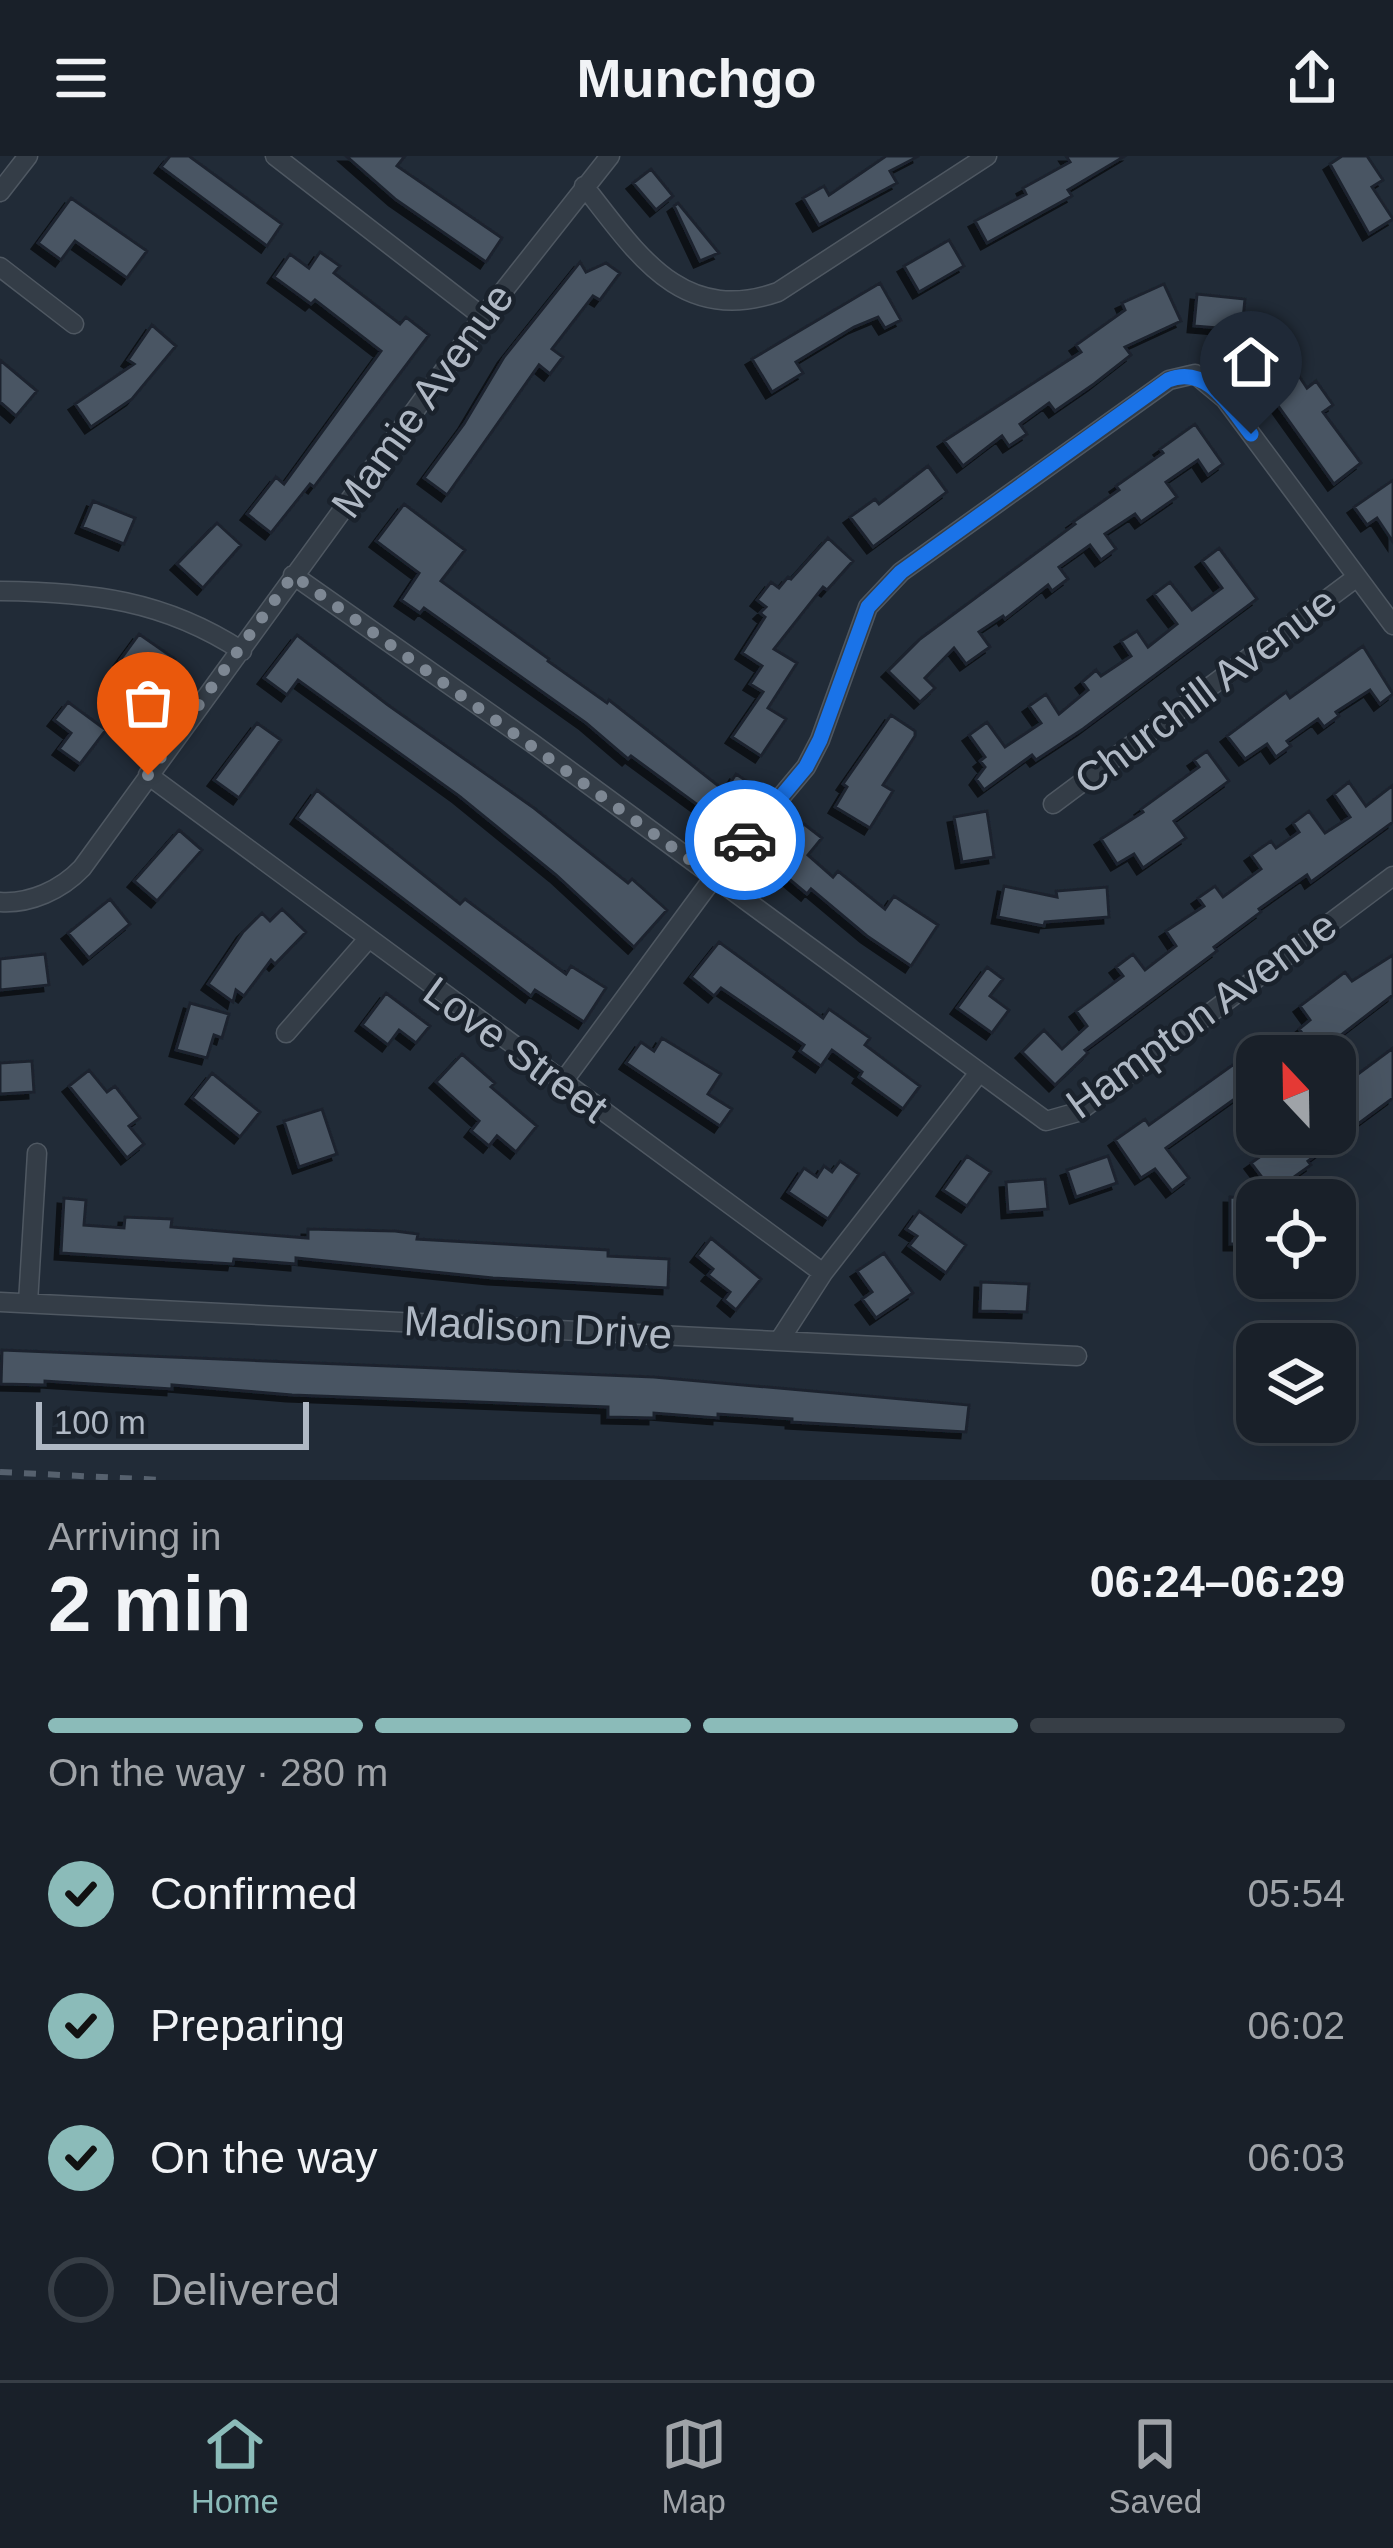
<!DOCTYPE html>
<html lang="en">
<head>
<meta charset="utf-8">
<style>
  :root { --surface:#192029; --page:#222831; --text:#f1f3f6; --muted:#9fa3a8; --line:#373e46; --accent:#8bbbb9 }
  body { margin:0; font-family:Arial,sans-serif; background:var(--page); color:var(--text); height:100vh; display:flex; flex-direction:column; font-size:45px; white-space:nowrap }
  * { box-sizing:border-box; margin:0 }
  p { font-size:39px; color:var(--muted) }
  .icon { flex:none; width:66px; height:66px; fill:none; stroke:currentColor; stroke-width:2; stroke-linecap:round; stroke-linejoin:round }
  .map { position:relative; height:1324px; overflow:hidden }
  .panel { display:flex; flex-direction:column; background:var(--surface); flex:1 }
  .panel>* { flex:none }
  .needle { width:78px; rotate:338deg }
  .controls { position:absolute; left:1236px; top:879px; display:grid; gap:24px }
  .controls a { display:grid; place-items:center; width:120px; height:120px; border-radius:24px; background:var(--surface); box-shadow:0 12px 48px #0002,0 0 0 3px var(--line); font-size:60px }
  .scale { position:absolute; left:36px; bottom:30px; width:273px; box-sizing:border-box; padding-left:12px; border:6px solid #afb8c4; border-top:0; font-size:33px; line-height:42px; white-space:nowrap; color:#afb8c4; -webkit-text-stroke:9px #1a222c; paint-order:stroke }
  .pin { position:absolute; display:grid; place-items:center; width:102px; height:102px; color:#fff; margin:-123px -51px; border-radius:50% 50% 50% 0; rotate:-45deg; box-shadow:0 0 12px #0007 }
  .pin .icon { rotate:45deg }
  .courier { position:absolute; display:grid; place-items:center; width:120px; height:120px; margin:-60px; border:9px solid #1a73e8; border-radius:50%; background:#fff; color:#222; box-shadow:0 3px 15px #0007 }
  .summary em { font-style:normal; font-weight:800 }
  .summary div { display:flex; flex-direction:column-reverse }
  .summary { display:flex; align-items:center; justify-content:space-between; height:204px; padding:0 48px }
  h1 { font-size:78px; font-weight:800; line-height:90px }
  .bar { display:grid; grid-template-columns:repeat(4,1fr); gap:18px 12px; align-content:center; height:144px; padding:0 48px }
  .bar i { height:15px; border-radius:9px; background:var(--line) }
  .bar .selected { background:var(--accent) }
  .bar p { grid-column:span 4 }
  ol { padding:0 48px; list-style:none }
  li { display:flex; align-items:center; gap:36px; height:132px }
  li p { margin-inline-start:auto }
  li .icon { padding:12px; border-radius:50%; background:var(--accent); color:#111; stroke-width:4 }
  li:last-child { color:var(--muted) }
  li i { width:66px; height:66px; border:6px solid var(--line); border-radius:50% }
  header { display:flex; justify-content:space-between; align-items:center; height:156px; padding:0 48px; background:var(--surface); font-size:54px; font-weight:800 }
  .tab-bar { display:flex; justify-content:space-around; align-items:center; height:168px; border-top:3px solid var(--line); background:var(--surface); font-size:33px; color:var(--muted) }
  .tab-bar a { display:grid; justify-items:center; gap:6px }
  .tab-bar .selected { color:var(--accent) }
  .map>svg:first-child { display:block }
  .building { fill:#495563; stroke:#1c242e; stroke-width:3; filter:url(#shadow) }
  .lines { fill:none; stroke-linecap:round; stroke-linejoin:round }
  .minor-casing { stroke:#4f5862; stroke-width:21 }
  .minor { stroke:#343d47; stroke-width:18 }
  .rail { stroke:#56616e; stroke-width:6; stroke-dasharray:12 12; stroke-linecap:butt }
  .done { stroke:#7d8793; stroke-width:12; stroke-dasharray:0 21.6 }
  .route { stroke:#1a73e8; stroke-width:15 }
  .labels { text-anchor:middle; stroke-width:9; stroke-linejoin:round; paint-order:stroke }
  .street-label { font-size:42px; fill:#afb8c4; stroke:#1a222c }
</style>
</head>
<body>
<header><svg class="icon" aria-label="menu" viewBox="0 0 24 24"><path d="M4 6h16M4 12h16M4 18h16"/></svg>Munchgo<svg class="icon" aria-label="share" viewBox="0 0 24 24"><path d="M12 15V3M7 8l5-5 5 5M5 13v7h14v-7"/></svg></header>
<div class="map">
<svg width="1393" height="1324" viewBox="0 0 1393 1324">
  <defs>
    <filter id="shadow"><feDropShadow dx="-6" dy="6" stdDeviation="0" flood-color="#0009"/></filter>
  </defs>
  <rect width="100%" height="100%" fill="#212b37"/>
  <path class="building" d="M170,0H189L282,68L267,90L161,11Z
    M346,0H405L397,10L502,82L486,106L395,43Z
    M886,0H919L890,15L897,27L819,69L803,42L824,30L829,39Z
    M1066,0H1125L1068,34L1072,40L987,87L975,65L1026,38L1023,32L1070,6Z
    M1342,0H1367L1383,24L1372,31L1393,63L1369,78L1330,8Z
    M651,13L673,40L656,54L633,27Z
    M71,42L147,95L127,122L75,85L61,104L38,87Z
    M678,47L719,97L700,105L674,50Z
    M949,84L964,110L919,136L904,110Z
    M320,96L340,110L334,117L400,168L406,161L429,179L314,331L310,328L271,377L247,358L276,321L284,328L381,195L315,144L311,148L274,121L290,98L309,112Z
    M580,106L586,116L606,107L620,117L600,144L593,140L552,193L563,201L550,218L539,209L447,339L424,322L464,268L504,201Z
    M880,127L901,164L885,172L878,161L854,171L796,206L803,217L772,236L752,203Z
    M1164,128L1181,165L1125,191L1131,199L1094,228L1055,255L1049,247L1020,268L1027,278L1009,290L1002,280L963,310L944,285L1081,196L1076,189L1125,154L1122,147Z
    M1197,138L1245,143L1242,174L1194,170Z
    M152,169L176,190L132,243L91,271L75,248L134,208L128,204Z
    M1269,174L1307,232L1316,225L1333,249L1323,256L1361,307L1334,328L1238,194Z
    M0,204L37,235L16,260L0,246Z
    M1195,268L1223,308L1208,319L1198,304L1166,326L1177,341L1141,366L1135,358L1105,378L1116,393L1101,404L1090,389L1059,411L1068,423L1052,435L1048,429L1005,463L1003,460L979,476L990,491L966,508L954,492L925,522L935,532L920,546L888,515L920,483L1075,368L1073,366L1119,334L1116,330L1163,297L1160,293Z
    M928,310L947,336L873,391L850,361L875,343L879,348Z
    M1393,324V386L1377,362L1367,369L1354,351Z
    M93,345L135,362L124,388L82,371Z
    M404,348L465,394L441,425L549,503L548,505L607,547L609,544L725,635L736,618L756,631L729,672L631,600L628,603L586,567L424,452L420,457L401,444L419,417L376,385Z
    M217,367L241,389L203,432L177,408Z
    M828,382L853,405L827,434L823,431L774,493L797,507L768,552L786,563L761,600L732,581L763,536L750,528L762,510L742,497L765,461L760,457L766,451L757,444L771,426L779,432L788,421L791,423Z
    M1219,392L1257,443L1083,573L1036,604L1032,599L984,634L976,623L985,611L980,605L985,601L969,579L987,566L1005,591L1041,567L1029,550L1046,538L1059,558L1088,534L1082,526L1096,514L1101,520L1131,500L1121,485L1137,475L1148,491L1177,468L1154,438L1170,426L1192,454L1222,432L1202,405Z
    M139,478L175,503L149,540L120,520L127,509L120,504Z
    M297,479L388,549L534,652L628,727L632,723L667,754L634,791L556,719L459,640L298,524L287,539L264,522Z
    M1363,490L1393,538L1380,548L1370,534L1336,556L1339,560L1324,571L1318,563L1287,585L1291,590L1276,601L1267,588L1245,603L1227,580L1286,536L1290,542Z
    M68,546L106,574L80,608L59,593L71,577L54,564Z
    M891,559L915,575V580L883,629L893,635L870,672L835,651L847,631L843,628Z
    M257,567L281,584L239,642L214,624Z
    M1207,595L1229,625L1174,665L1186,682L1143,712L1134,698L1117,708L1101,683L1143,656L1141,653L1199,611L1194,604Z
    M1349,626L1366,650L1393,629V666L1311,726L1307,719L1259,753L1261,756L1214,791L1217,795L1085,894L1088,897L1055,929L1022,896L1044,874L1062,893L1087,870L1076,855L1123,820L1116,811L1133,798L1145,814L1176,790L1166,775L1204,750L1198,742L1215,730L1223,741L1261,713L1251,699L1271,685L1276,692L1299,676L1293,667L1309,655L1325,677L1350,661L1334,638Z
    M317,634L460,748L465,743L566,818L571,810L606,832L584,866L535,834L531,840L297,662Z
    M987,655L994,701L962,706L954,661Z
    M804,668L822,682L808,699L833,721L838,715L885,753L894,740L938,769L911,810L867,780L811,733L807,738L771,708Z
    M179,674L202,694L157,745L134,725Z
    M1004,730L1057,741L1056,735L1107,731L1109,761L1045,766L1044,770L998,761Z
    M110,743L130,768L89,802L68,777Z
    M282,753L306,776L275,808L271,804L244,840L236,834L233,846L208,828L243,776L262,757L270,765Z
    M719,786L823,862L829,853L870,882L865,889L920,930L903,953L859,921L862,916L832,894L821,910L800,895L804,889L721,832L714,840L691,821Z
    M45,798L49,829L0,834V803Z
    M1393,799V839L1314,900H1245L1270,881L1280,894L1302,877L1299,873L1310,864L1300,850L1345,816L1352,825Z
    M987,811L1003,823L990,840L1009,854L992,877L957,852Z
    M386,837L430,870L416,887L399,874L388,889L362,869Z
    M190,847L229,858L222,882L214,879L207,902L176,894Z
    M662,882L721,918L708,938L732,953L720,970L626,907L641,886L654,895Z
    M1393,892V942L1308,1005L1311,1009L1273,1036L1251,1007L1292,978H1335V935Z
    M462,898L495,927L491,931L537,970L516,996L497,980L489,990L471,975L479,965L436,926Z
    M32,905L34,936L0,938V907Z
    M1234,908L1250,932L1166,992L1189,1022L1172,1035L1155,1013L1141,1022L1115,984L1145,963L1149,969Z
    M89,914L107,936L115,930L140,962L129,970L144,988L127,1002L69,930Z
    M212,917L260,956L240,981L192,942Z
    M322,953L337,998L299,1011L284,965Z
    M967,1000L991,1016L967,1050L943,1034Z
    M1108,1000L1117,1027L1076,1041L1067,1014Z
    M840,1005L859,1018L828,1063L788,1036L804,1012L817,1021L824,1010L832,1016Z
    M1045,1023L1048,1053L1008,1056L1006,1026Z
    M1230,1041L1257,1042V1088H1230Z
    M64,1042L86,1044L84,1069L124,1072L125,1061L172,1063L171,1071L308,1082V1073L395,1075L418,1078L417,1083L608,1094V1100L669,1103L668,1132L493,1122L296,1102V1108L234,1103L233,1108L61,1097Z
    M919,1055L966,1089L946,1117L909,1090L917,1080L906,1073Z
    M711,1082L761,1123L736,1154L724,1144L730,1136L708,1119L713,1113L697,1100Z
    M884,1097L913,1137L876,1162L862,1143L872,1136L857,1115Z
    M981,1126L1029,1128L1027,1156L980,1155Z
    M2,1194L654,1221L969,1249L966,1276L792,1266V1263L718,1258V1262L654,1257V1262L608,1261V1251L292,1239L172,1229V1233L45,1225V1229L1,1228Z"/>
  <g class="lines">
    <defs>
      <path id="minor" d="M275,0L483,161
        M584,30C637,97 681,170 778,136L987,0
        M0,36L28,0
        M0,111L74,168
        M293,419L532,587L1046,965L1078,956L1393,720
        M0,435C91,436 164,444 242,495
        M148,619L823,1117
        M1053,648L1357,421
        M0,746C30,748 61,734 82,712L483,161L610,0
        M286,877L368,783
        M562,927L714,721L806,611L820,584L868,451L901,416L1169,224L1195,218L1225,243L1393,469
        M0,1146L1077,1200
        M28,1147L37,997
        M781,1182L823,1117L978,918"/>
    </defs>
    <use href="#minor" class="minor-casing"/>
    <use href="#minor" class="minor"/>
    <path class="rail" d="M0,1316L162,1324"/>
  </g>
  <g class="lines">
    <path class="done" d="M148,619L293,419L714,721L745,684"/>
    <path class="route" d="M745,684L806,611L820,584L868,451L901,416L1168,224C1207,208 1230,251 1251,278"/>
  </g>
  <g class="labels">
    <g class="street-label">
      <text transform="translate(422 244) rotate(-54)" y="15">Mamie Avenue</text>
      <text transform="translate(1205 534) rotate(-37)" y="15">Churchill Avenue</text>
      <text transform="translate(1201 858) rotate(-36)" y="15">Hampton Avenue</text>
      <text transform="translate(516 893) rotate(36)" y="15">Love Street</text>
      <text transform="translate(538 1171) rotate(3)" y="15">Madison Drive</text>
    </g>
  </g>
</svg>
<div class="controls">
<a><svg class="needle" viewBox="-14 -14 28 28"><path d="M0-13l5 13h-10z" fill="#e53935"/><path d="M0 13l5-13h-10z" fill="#9fa3a8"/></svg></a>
<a><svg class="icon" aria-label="locate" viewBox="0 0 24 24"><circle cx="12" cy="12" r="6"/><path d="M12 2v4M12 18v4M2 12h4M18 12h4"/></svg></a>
<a><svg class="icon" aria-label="layers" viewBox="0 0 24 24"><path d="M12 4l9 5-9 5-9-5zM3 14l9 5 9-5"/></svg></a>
</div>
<div class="scale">100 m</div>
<div class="pin" style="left:148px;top:619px;background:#ea580c"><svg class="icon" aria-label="bag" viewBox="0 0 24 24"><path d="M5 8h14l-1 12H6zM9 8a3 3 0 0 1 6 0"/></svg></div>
<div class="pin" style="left:1251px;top:278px;background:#1f2937"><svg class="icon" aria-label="home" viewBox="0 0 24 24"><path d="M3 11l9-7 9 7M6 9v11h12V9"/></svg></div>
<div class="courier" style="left:745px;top:684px"><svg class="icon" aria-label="car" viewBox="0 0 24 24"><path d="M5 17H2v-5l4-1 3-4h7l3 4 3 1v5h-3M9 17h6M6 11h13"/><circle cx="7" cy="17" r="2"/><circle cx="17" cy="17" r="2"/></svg></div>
</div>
<section class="panel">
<div class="summary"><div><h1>2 min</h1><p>Arriving in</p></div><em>06:24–06:29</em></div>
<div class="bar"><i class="selected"></i><i class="selected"></i><i class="selected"></i><i></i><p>On the way · 280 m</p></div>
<ol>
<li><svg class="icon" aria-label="check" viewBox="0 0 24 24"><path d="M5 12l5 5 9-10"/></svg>Confirmed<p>05:54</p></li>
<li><svg class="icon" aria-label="check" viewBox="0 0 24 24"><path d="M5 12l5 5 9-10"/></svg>Preparing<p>06:02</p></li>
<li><svg class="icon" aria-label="check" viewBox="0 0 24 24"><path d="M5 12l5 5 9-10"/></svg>On the way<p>06:03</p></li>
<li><i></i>Delivered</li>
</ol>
</section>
<nav class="tab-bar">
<a class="selected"><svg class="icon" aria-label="home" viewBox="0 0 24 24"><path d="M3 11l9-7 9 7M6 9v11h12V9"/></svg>Home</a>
<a><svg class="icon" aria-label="map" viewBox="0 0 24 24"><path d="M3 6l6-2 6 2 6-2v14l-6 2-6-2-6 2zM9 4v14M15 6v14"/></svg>Map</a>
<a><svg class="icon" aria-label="saved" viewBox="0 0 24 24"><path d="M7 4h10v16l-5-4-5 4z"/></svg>Saved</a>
</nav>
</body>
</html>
